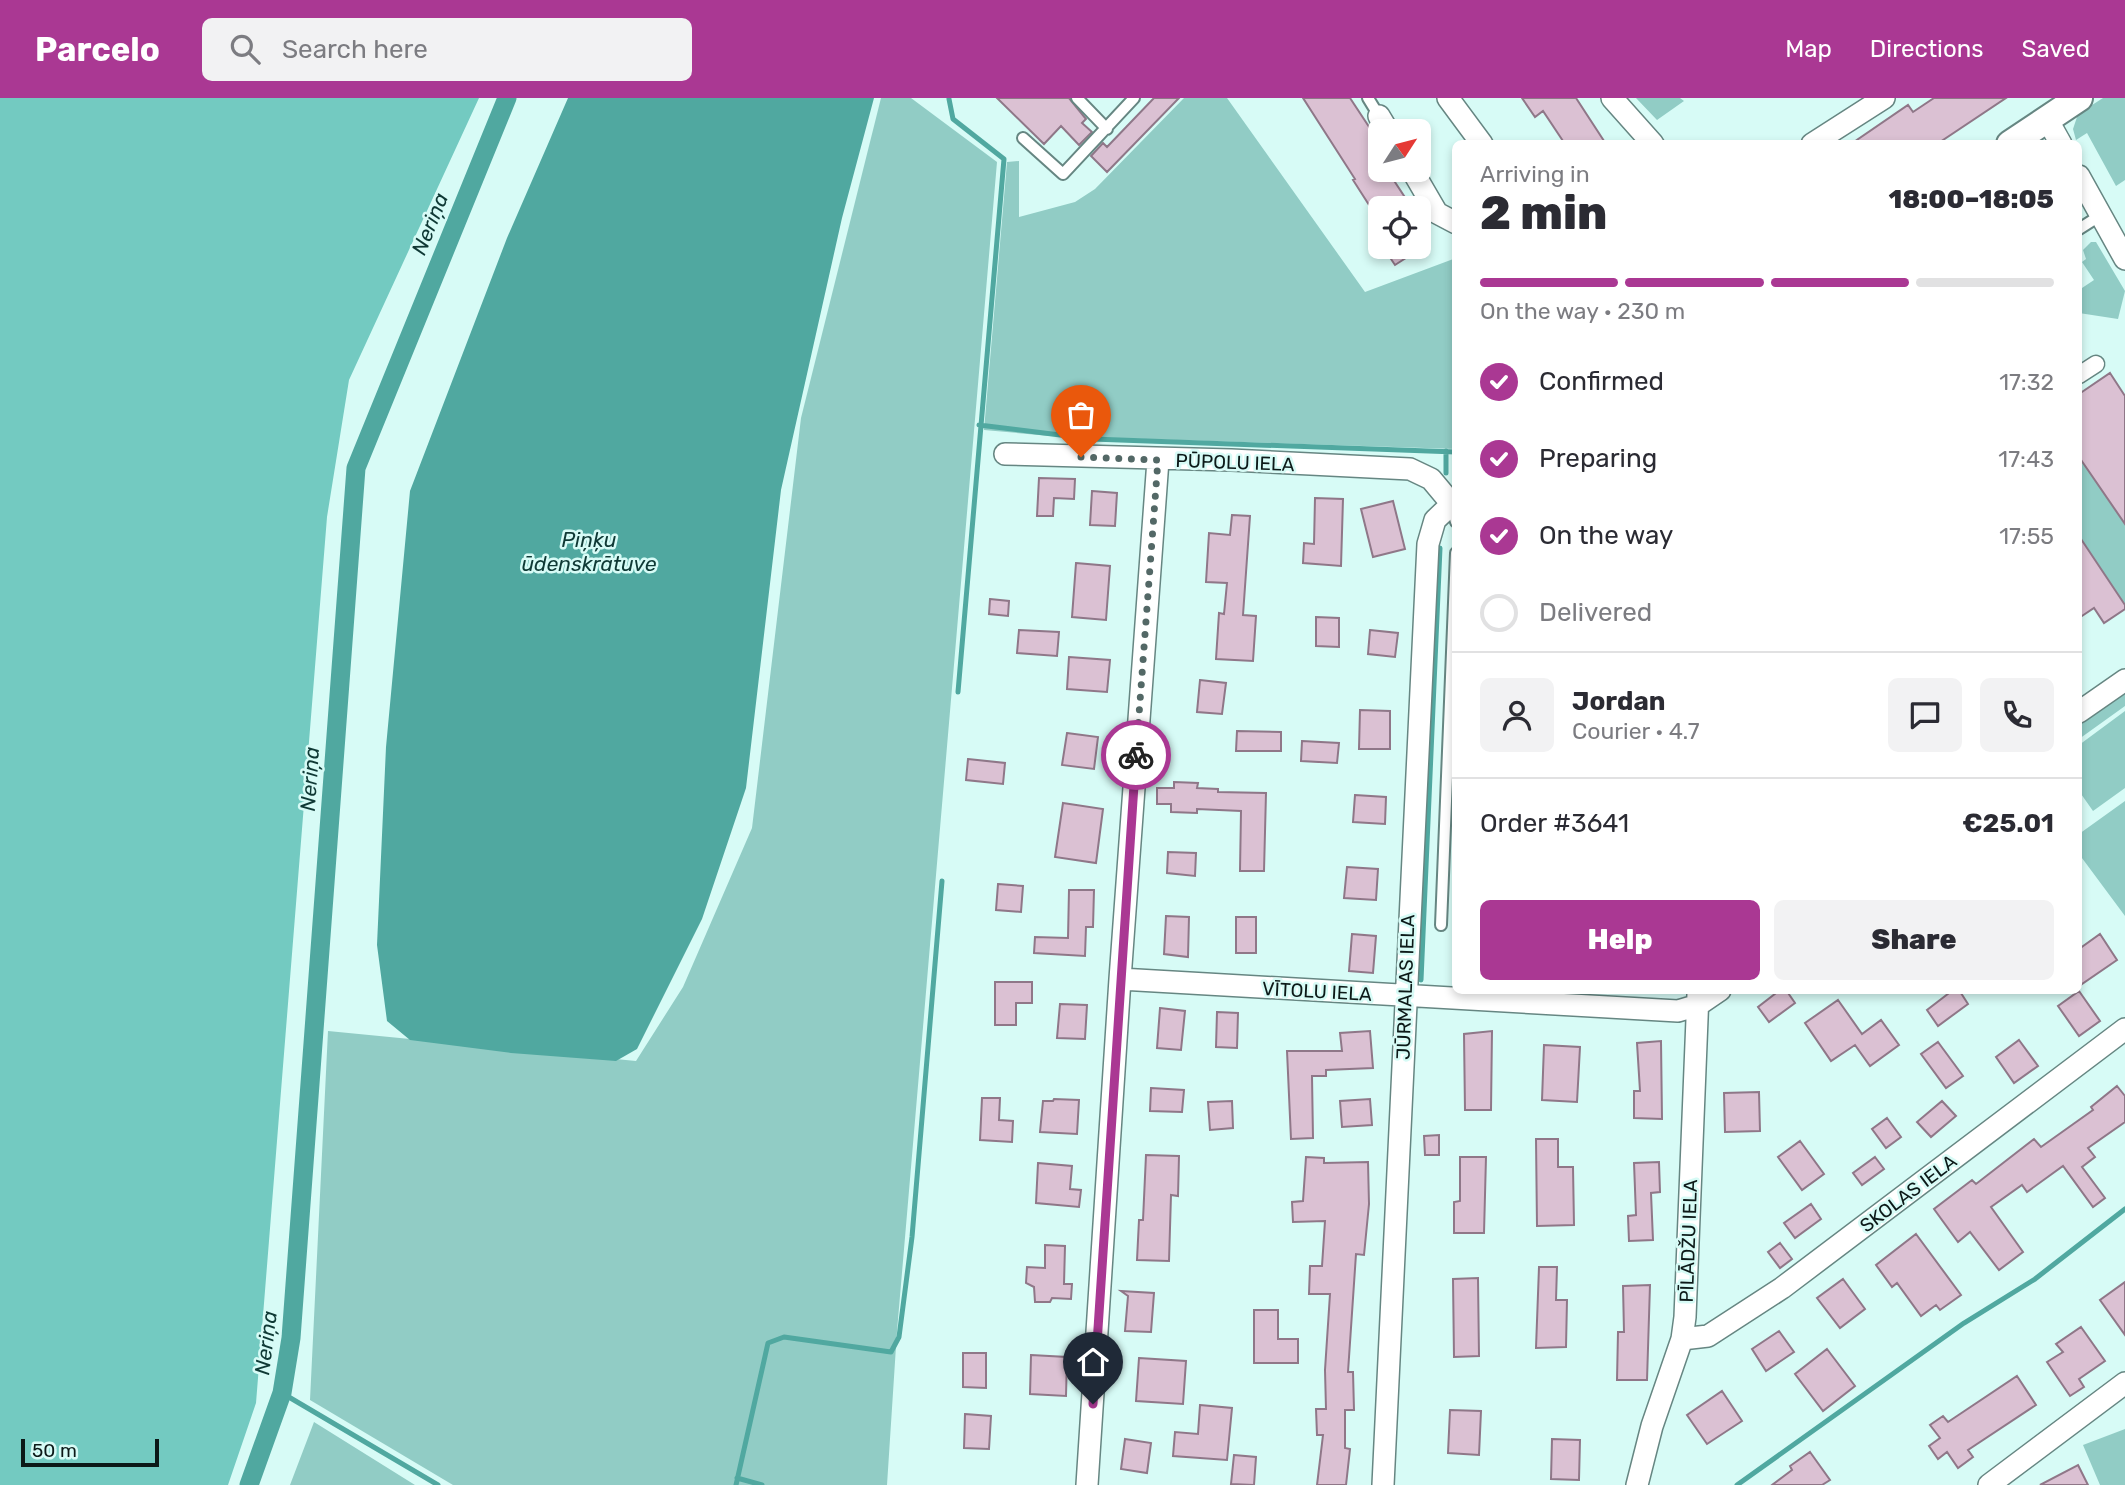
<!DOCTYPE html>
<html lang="en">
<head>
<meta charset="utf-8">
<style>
  :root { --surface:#fff; --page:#f2f2f3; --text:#2b2b33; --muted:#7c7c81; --line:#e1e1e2; --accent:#aa3893 }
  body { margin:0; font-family:Rubik,sans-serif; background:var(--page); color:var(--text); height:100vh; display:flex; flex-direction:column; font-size:26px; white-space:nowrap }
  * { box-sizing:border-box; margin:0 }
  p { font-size:23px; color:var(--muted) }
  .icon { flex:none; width:38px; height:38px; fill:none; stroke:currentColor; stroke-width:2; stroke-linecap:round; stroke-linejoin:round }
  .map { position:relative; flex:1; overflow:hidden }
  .details { position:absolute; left:1452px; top:42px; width:630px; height:854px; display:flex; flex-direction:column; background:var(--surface); border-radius:10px; box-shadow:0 4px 10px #0003 }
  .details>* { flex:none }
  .needle { width:46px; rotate:54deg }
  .fabs { position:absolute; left:1368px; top:21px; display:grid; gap:14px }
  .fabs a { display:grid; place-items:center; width:63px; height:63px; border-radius:10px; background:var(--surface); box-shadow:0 4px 10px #0003; font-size:35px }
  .scale { position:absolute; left:21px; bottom:18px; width:138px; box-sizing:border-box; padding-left:7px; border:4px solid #0c1918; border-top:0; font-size:19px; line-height:24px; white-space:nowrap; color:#0c1918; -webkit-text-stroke:5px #d7fbf6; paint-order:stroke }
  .pin { position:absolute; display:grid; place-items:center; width:60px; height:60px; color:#fff; margin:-72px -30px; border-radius:50% 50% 50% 0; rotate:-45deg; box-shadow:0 0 7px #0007 }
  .pin .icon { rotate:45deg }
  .courier { position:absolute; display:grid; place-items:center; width:70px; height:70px; margin:-35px; border:5px solid #aa3893; border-radius:50%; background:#fff; color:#222; box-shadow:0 2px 9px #0007 }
  .head em { font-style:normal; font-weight:800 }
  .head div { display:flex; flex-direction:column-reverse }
  .head { display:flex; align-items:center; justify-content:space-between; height:119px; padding:0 28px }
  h1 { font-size:46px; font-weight:800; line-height:52px }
  .bar { display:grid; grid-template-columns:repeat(4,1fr); gap:10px 7px; align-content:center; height:84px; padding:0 28px }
  .bar i { height:9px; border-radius:5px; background:var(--line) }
  .bar .selected { background:var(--accent) }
  .bar p { grid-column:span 4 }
  .line { display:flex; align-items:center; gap:18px; padding:0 28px; border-top:2px solid var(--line) }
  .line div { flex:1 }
  .round { display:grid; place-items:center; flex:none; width:74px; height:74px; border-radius:10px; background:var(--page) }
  ol { padding:0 28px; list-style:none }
  li { display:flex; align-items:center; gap:21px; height:77px }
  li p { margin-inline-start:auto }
  li .icon { padding:7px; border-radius:50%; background:var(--accent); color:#fff; stroke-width:4 }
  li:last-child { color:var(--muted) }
  li i { width:38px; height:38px; border:4px solid var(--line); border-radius:50% }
  .cta { display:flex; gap:14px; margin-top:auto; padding:14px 28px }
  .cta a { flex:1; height:80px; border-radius:10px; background:var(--accent); color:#fff; font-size:28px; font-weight:800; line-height:80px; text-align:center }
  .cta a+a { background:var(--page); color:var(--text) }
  header { display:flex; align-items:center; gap:42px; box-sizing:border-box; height:98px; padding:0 35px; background:var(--accent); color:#fff }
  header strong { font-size:33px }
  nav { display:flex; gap:38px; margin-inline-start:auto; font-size:24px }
  .search { width:490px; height:63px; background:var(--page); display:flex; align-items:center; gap:18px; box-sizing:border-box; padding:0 24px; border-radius:10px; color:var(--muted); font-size:26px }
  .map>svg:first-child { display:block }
  .green { fill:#91ccc5 }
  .forest { fill:#73cac1 }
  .water { fill:#50a8a0 }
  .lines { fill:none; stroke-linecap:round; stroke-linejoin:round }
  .stream { stroke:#50a8a0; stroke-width:5 }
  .canal { stroke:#50a8a0; stroke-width:19 }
  .building { fill:#dbc1d3; stroke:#8f7788; stroke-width:2 }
  .service-casing { stroke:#668682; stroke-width:14 }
  .pedestrian-casing { stroke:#668682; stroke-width:19 }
  .minor-casing { stroke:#668682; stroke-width:24 }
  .tertiary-casing { stroke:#668682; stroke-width:30 }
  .service { stroke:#fff; stroke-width:10 }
  .pedestrian { stroke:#fff; stroke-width:16 }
  .minor { stroke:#fff; stroke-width:21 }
  .tertiary { stroke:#fff; stroke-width:26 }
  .done { stroke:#536866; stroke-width:7; stroke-dasharray:0 12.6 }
  .route { stroke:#aa3893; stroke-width:9 }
  .labels { text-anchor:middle; stroke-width:5; stroke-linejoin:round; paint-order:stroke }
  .street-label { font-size:19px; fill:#0c1918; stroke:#d7fbf6 }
  .water-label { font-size:21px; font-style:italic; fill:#0f3935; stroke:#d7fbf6 }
</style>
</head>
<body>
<header>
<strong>Parcelo</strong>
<div class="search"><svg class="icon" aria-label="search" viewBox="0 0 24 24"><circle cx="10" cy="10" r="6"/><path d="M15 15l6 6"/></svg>Search here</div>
<nav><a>Map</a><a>Directions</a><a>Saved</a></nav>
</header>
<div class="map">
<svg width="2125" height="1387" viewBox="0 0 2125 1387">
  <rect width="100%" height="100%" fill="#d7fbf6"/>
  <path class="green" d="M881,0H911L997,64L897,1233L887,1387H453L310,1302L328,933L636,963L683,889L752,730L801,320Z
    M1184,0H1227L1365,194L1456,160V351L1050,338L984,332L1007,64L1019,63V119L1075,104L1095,91Z
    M1636,0H1680L1684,3L1657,22Z
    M2103,0H2125V82L2116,88L2087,35L2076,42L2073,31L2078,16Z
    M2091,144H2096L2125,193L2118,221L2079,215V192L2094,182L2082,164L2086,161L2083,152Z
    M2079,359L2125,426V507L2079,438Z
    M2125,591V608L2079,641V623Z
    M2125,613V690L2093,713L2079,693V647Z
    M2125,703V818L2079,756V736Z
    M314,1324L415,1387H290Z
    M2125,1331V1387H2100L2083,1347Z"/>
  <path class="forest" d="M0,0H479L349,282L327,419L256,1305L228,1387H0Z"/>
  <path class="water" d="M568,0H874L842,120L781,392L746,690L702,821L637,951L616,963L511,955L410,942L387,923L377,847L386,649L410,393L507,140Z"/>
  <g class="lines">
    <path class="stream" d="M949,1L953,21L1004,61L958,594
      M979,327L1092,341L1456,354
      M1446,375V353
      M1421,882L1440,450
      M282,1295L438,1387
      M737,1380L762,1387
      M736,1387L768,1245L784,1239L891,1254L899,1239L912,1139L942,783
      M1737,1387L1964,1225L2035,1181L2125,1111"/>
    <path class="canal" d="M249,1387L282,1295L291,1240L356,370L507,0"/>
  </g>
  <path class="building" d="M997,0H1069L1086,21L1082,25L1092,34L1079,47L1061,28L1044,46Z
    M1154,0H1179L1107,74L1091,58L1103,45L1107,49Z
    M1303,0H1350L1381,47V72H1387L1408,104L1398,110H1371L1353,82L1355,81Z
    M1522,0H1576L1606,46H1565L1543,13L1535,19Z
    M1934,0H2006L1937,46H1851L1908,7L1913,14Z
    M1383,149H1423L1395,167Z
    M2110,275L2125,298V426L2079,359V296Z
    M1039,380L1075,381L1074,401L1054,400L1053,418H1037Z
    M1092,393L1117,395L1115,428L1090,427Z
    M1315,400L1343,401L1341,468L1303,465L1304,445L1314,446Z
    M1393,403L1405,451L1373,459L1361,411Z
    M1232,417L1250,418L1243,517L1256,518L1253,563L1216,561L1219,515L1224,516L1227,485L1206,484L1209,435L1230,437Z
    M2079,438L2125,507V511L2104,525L2094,510L2079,520Z
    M1076,465L1110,468L1106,522L1072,519Z
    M990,501L1009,503L1008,518L989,516Z
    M1316,519L1339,520V549L1316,548Z
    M1019,532L1059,534L1057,558L1017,555Z
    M1370,532L1398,535L1395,559L1368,556Z
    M1069,559L1110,562L1107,594L1067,591Z
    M1200,582L1226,585L1222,616L1197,614Z
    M1360,612L1390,613V651H1359Z
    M1237,633L1281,634V653H1236Z
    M1067,635L1098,639L1094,671L1062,667Z
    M1302,643L1339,645L1337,665L1301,663Z
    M968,661L1005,665L1003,686L966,682Z
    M1174,684L1198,685L1197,690L1218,691V694L1266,695L1264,773H1240L1241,713L1197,711V715L1171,714V706H1157V690H1174Z
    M1355,697L1386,699L1385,726L1353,724Z
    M1063,705L1103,711L1096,765L1055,759Z
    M1168,754L1196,755L1195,778L1167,775Z
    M1347,769L1378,771L1376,802L1344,800Z
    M998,786L1023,788L1021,814L996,812Z
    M1069,792H1094L1093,829H1086L1085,858L1034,855L1035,839L1068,840Z
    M1166,818L1189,819L1188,859L1164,856Z
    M1236,819H1256V855H1236Z
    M1352,836L1376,838L1373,875L1349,873Z
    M2100,836L2117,862L2079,888V851Z
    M995,884H1032V905H1016V927H995Z
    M1780,892H1786L1795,905L1769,924L1758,909Z
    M1953,892H1959L1968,906L1938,928L1927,912Z
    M2079,893L2100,923L2079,938L2058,908Z
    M1838,902L1862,936L1881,922L1899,947L1870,968L1855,947L1831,963L1805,925Z
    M1060,906L1087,907L1085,941L1057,940Z
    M1160,910L1185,913L1181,952L1157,950Z
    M1217,914L1238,915L1237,950L1216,949Z
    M1370,933L1373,970L1326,972V978H1312L1313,1040L1291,1041L1287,953H1342L1340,935Z
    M1492,933L1491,1012H1465L1464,936Z
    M2019,942L2038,968L2014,985L1996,959Z
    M1661,943L1662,1021L1634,1020V993H1640L1637,945Z
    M1938,944L1963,978L1946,990L1921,956Z
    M1544,947L1580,949L1577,1004L1542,1002Z
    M2117,988L2125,998V1024L2088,1050L2095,1059L2082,1069L2105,1100L2093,1109L2063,1068L2027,1094L2022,1087L1991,1109L2023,1154L1999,1172L1970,1134L1958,1144L1934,1111L1972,1082L1976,1086L2034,1041L2041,1049L2093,1012L2091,1009Z
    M1151,990L1184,992L1182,1014L1150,1013Z
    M1759,994L1760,1033L1725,1034L1724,995Z
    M982,1000H1000L999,1022L1013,1023L1012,1044L980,1042Z
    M1054,1001L1079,1002L1077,1036L1040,1034L1043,1003H1053Z
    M1370,1001L1372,1027L1342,1029L1340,1003Z
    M1232,1003L1233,1030L1210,1032L1208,1004Z
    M1942,1003L1956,1018L1931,1039L1917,1024Z
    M1887,1020L1901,1039L1886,1050L1872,1031Z
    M1439,1037V1057H1425L1424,1038Z
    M1536,1041H1558V1069H1573L1574,1127L1537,1128Z
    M1800,1043L1824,1076L1802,1092L1778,1059Z
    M1146,1057L1179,1058L1178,1098L1171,1097L1169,1163L1137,1162L1139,1122H1143Z
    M1306,1059L1324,1060V1065L1368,1064L1369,1106L1364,1157L1356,1156L1348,1274H1353L1354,1312H1345V1350L1350,1351L1346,1387H1317L1323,1337H1317L1316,1311H1326L1325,1272L1330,1196H1309L1310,1168H1322L1325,1123L1293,1124L1292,1104L1303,1103Z
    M1460,1059H1486L1484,1135H1454V1104L1460,1103Z
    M1875,1059L1884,1071L1862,1087L1853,1075Z
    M1659,1064L1660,1094L1651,1095L1653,1142L1629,1143L1628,1118L1636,1117L1634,1065Z
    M1038,1065L1072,1068L1070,1091L1081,1092L1079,1109L1036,1105Z
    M1811,1106L1821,1121L1795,1140L1784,1125Z
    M1916,1136L1961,1197L1940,1212L1936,1207L1921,1218L1897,1185L1892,1189L1876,1167Z
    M1780,1145L1792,1161L1780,1170L1768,1154Z
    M1045,1147L1065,1148L1064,1186H1072L1071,1201L1052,1200L1050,1204H1035L1034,1189L1026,1185L1027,1169L1045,1170Z
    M1539,1169H1557L1556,1202H1567L1566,1249L1536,1250Z
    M1478,1180L1479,1258L1454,1259L1453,1181Z
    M1843,1181L1865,1211L1840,1230L1817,1200Z
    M2125,1184V1237L2100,1202Z
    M1650,1187L1647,1282H1617L1618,1234H1624L1623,1188Z
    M1121,1193L1154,1195L1151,1234L1125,1233L1128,1198Z
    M1254,1212H1278V1241H1298V1265H1254Z
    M2081,1229L2105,1263L2079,1281L2084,1289L2070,1298L2047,1264L2063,1254L2056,1246Z
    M1779,1233L1794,1254L1766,1273L1752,1251Z
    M1827,1251L1855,1288L1823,1313L1795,1276Z
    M963,1255H986V1290L963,1289Z
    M1031,1257L1067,1259L1066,1298L1030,1296Z
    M1139,1260L1186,1263L1183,1306L1136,1303Z
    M2017,1278L2036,1307L1968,1352L1973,1359L1958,1370L1947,1354L1938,1361L1929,1348L1940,1340L1930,1327L1943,1318L1948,1324Z
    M1722,1293L1742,1323L1707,1346L1687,1317Z
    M1200,1307L1232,1310L1227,1362L1173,1358L1175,1334L1198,1336Z
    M1450,1312L1481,1313L1479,1357L1448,1355Z
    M965,1316L991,1318L989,1351L964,1350Z
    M1125,1341L1151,1345L1147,1375L1121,1371Z
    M1552,1341L1580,1342L1579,1382L1551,1381Z
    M1810,1354L1830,1382L1822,1387H1772L1792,1372L1790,1368Z
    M1234,1357L1256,1359L1254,1387L1231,1386Z
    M2078,1367L2088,1387H2040Z"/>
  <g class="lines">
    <defs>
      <path id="service" d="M1077,0L1107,31
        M1368,0L1379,18
        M1023,40L1063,76L1134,0
        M2079,131L2101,117
        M1451,405L1456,424
        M1441,827L1456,455"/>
      <path id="pedestrian" d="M2079,277L2096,266"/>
      <path id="minor" d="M1448,0L1482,46
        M1612,0L1653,46
        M1379,18L1388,33
        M2047,21L2061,46
        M1812,46L1884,0
        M1412,72L1437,115L1456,125
        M2079,78L2125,161
        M1005,356L1231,362L1410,371L1431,381L1451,405
        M2079,614L2125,582
        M1120,881L1678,913L1698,907L1720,892
        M1682,1241L1708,1238L1782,1190L2125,931
        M1087,1387L1120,881L1158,362
        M1383,1387L1428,446L1435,422L1456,402
        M1637,1387L1652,1328L1682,1241L1685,1219L1698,896
        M1989,1387L2125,1285"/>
      <path id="tertiary" d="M2010,46L2079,0"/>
    </defs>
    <use href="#service" class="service-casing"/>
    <use href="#pedestrian" class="pedestrian-casing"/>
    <use href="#minor" class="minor-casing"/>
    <use href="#tertiary" class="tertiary-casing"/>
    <use href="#service" class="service"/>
    <use href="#pedestrian" class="pedestrian"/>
    <use href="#minor" class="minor"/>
    <use href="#tertiary" class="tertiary"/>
  </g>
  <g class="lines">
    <path class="done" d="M1081,359L1158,362L1136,657"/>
    <path class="route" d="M1093,1306L1136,657"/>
  </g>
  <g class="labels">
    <g class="street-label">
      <text transform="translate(1235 364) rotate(2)" y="7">PŪPOLU IELA</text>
      <text transform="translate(1405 889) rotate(-88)" y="7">JŪRMALAS IELA</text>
      <text transform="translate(1317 893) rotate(3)" y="7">VĪTOLU IELA</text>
      <text transform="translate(1908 1095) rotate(-37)" y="7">SKOLAS IELA</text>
      <text transform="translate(1688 1143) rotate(-88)" y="7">PĪLĀDŽU IELA</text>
    </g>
    <g class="water-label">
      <text transform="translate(430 126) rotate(-68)" y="7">Neriņa</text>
      <text x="589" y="449">Piņķu<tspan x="589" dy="24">ūdenskrātuve</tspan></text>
      <text transform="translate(310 681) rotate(-86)" y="7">Neriņa</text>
      <text transform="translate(266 1245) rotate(-83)" y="7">Neriņa</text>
    </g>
  </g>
</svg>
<div class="fabs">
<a><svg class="needle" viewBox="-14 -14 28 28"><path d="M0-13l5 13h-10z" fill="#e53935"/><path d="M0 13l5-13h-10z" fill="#7c7c81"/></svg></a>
<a><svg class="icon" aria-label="locate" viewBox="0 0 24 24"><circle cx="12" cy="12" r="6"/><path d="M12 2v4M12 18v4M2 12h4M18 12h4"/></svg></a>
</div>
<div class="scale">50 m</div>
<div class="pin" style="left:1081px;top:359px;background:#ea580c"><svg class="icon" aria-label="bag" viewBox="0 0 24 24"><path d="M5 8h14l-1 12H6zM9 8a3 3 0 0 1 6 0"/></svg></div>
<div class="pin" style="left:1093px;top:1306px;background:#1f2937"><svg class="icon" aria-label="home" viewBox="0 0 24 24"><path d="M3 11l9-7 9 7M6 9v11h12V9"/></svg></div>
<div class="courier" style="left:1136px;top:657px"><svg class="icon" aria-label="bike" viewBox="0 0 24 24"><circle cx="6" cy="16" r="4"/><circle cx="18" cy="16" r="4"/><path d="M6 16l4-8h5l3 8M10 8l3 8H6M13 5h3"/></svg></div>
<section class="details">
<div class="head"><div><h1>2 min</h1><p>Arriving in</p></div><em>18:00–18:05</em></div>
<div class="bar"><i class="selected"></i><i class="selected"></i><i class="selected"></i><i></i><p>On the way · 230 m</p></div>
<ol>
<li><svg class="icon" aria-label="check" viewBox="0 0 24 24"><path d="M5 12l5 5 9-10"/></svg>Confirmed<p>17:32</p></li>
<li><svg class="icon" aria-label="check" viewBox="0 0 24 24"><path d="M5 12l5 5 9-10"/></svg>Preparing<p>17:43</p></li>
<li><svg class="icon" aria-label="check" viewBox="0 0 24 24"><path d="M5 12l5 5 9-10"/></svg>On the way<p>17:55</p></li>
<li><i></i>Delivered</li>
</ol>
<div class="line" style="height:126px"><a class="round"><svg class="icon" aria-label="person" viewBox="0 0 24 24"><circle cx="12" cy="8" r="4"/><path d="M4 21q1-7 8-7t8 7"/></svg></a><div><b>Jordan</b><p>Courier · 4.7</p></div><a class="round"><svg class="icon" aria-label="chat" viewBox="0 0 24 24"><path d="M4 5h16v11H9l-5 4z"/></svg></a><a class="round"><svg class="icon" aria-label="phone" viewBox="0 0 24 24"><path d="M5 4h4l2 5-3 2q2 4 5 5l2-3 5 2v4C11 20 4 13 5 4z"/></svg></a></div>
<div class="line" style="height:91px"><div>Order #3641</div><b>€25.01</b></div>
<div class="cta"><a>Help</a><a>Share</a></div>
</section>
</div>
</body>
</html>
